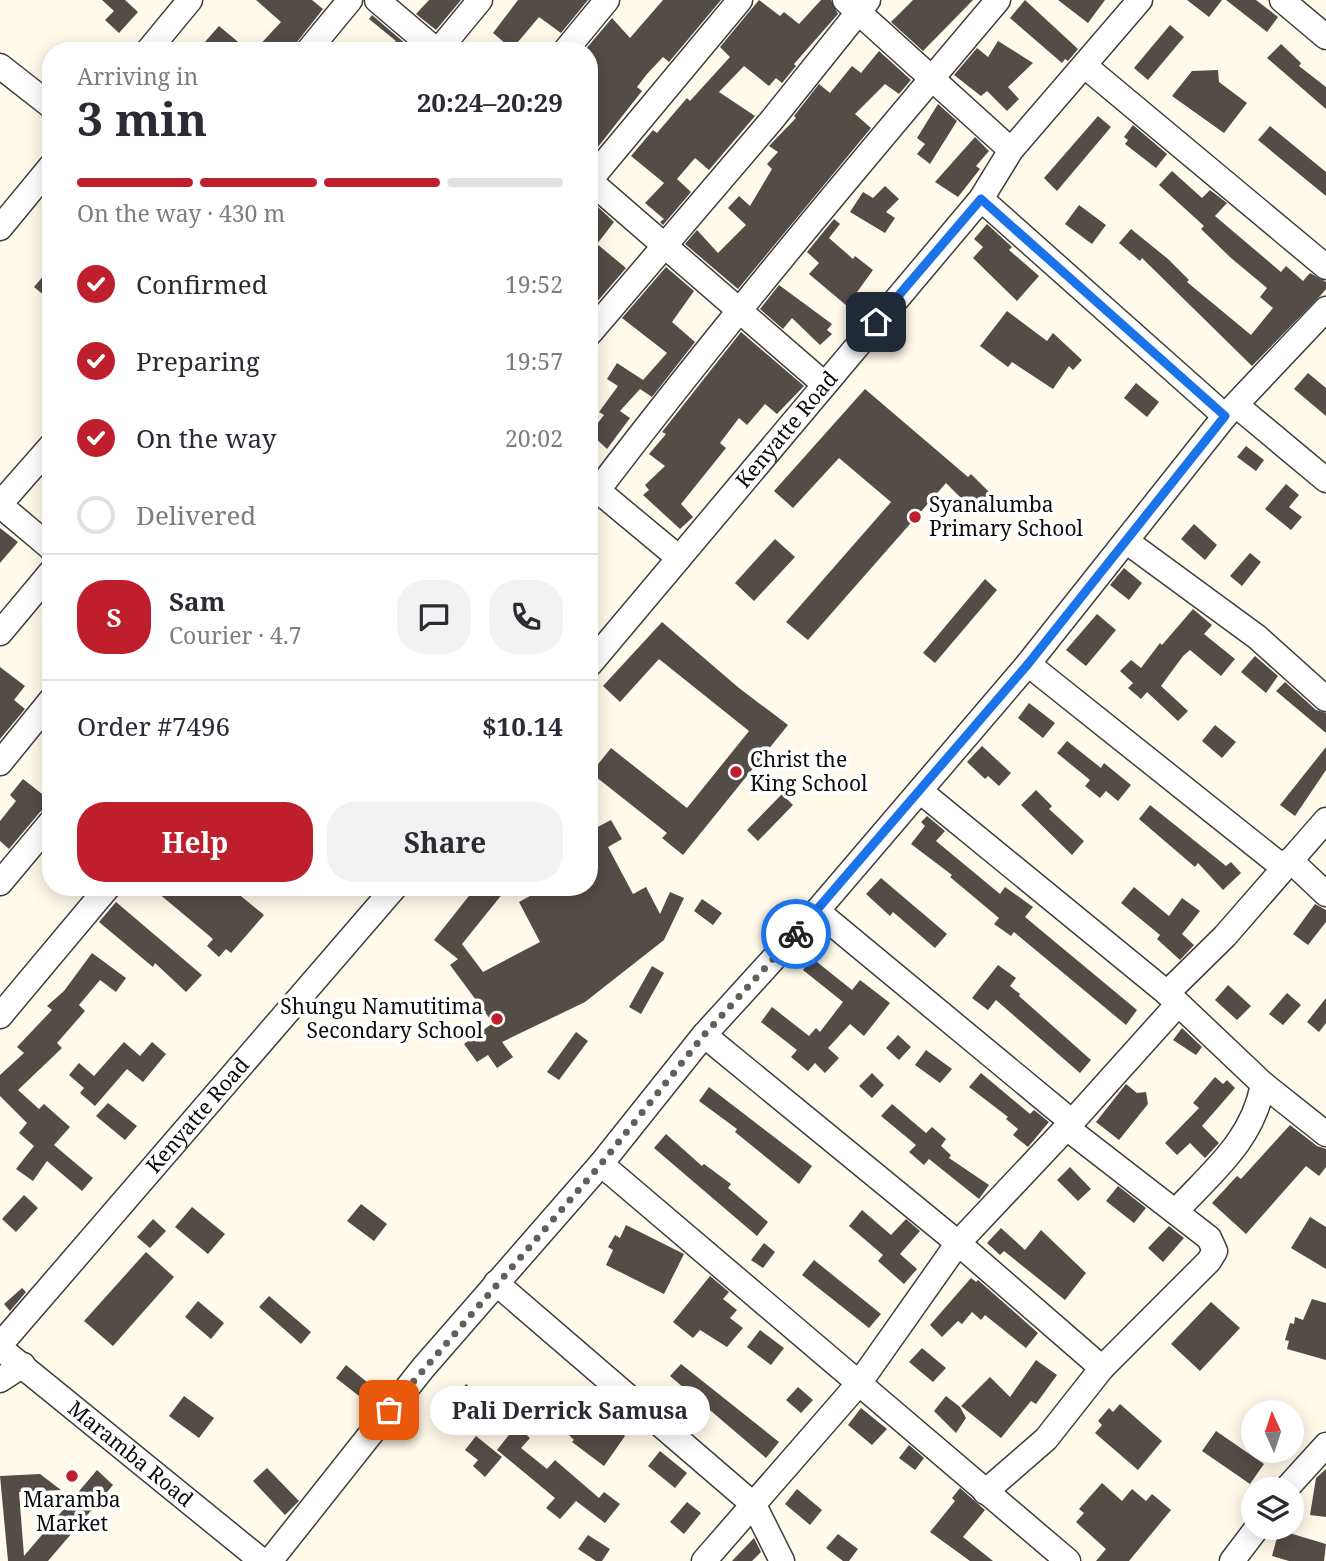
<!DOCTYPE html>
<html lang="en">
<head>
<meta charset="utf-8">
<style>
  :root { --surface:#fff; --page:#f2f2f3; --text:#2b2b33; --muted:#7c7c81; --line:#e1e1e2; --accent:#bf1f2d }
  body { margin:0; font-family:"Noto Serif",serif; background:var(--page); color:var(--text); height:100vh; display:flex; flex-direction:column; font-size:26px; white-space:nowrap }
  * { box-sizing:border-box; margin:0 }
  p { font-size:23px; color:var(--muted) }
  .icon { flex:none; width:38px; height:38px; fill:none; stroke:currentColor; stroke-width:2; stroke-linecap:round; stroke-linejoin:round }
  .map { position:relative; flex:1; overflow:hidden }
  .drawer { position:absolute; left:42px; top:42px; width:556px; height:854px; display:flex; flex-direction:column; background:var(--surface); border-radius:28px; box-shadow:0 4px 18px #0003 }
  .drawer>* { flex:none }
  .needle { width:46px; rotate:357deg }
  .tools { position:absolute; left:1241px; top:1400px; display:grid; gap:14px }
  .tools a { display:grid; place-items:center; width:63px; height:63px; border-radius:50%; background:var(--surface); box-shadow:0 4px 18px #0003; font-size:35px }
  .pin { position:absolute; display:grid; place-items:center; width:60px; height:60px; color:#fff; margin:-30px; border-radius:14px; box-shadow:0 4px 10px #0006 }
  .courier { position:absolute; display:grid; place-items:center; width:70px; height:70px; margin:-35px; border:5px solid #1a73e8; border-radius:50%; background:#fff; color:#222; box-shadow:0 2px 9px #0007 }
  .bubble { position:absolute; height:49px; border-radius:24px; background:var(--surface); box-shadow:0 4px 18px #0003; font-size:23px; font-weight:700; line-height:49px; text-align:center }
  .summary em { font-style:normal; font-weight:700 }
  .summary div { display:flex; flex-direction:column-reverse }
  .summary { display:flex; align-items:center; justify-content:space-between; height:119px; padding:0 35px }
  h1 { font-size:46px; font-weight:700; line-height:52px }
  .bar { display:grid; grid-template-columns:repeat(4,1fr); gap:10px 7px; align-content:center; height:84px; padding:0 35px }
  .bar i { height:9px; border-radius:5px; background:var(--line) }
  .bar .active { background:var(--accent) }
  .bar p { grid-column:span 4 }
  .line { display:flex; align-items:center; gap:18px; padding:0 35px; border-top:2px solid var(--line) }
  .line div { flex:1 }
  .round { display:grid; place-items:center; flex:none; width:74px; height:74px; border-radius:28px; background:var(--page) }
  ol { padding:0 35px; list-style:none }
  li { display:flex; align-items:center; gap:21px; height:77px }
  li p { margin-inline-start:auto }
  li .icon { padding:7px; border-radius:50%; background:var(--accent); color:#fff; stroke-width:4 }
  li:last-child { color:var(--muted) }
  li i { width:38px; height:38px; border:4px solid var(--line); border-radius:50% }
  .button { display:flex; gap:14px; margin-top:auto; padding:14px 35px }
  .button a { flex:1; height:80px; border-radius:28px; background:var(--accent); color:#fff; font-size:28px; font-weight:700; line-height:80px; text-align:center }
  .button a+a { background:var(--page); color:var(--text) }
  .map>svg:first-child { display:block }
  .building { fill:#544c47 }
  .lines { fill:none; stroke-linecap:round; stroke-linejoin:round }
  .minor-casing { stroke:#3e3e3e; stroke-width:27 }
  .minor { stroke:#fff; stroke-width:24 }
  .done { stroke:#605f59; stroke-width:7; stroke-dasharray:0 12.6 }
  .route { stroke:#1a73e8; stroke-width:9 }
  .poi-dot { fill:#bf1f2d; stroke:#fff; stroke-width:2.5 }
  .labels { text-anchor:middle; stroke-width:7; stroke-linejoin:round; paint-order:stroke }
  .street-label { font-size:21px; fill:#0b0b0b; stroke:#fff }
  .poi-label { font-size:21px; fill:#0b0b0b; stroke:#fff; text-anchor:start }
</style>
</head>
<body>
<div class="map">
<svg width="1326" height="1561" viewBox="0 0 1326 1561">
  <rect width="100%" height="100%" fill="#fffae9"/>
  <path class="building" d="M102,0H125L138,12L119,33L105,20L114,11Z
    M256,0H312L323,9L297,42L293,51H254L281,22Z
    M429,0H461L436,30L416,14Z
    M518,0H588L561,33L539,17L512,49L493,33Z
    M663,0H721L669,62L663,57L647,74L637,87L642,91L590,157V51L585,50L612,18L630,38Z
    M759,0L780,16L784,12L799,24L821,0H831L838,14L794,64L796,66L782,83L776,78L769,86L744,66L719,92L755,116L709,170L695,158L677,179L691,192L663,225L660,222L664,219L645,203L664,183L631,156L653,130L657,133L687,98L690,101L730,57L720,47Z
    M913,0H973L923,51L891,22Z
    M1025,0L1078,49L1068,61L1065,59L1062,63L1010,18Z
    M1058,0H1105L1088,23Z
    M1187,0H1222L1209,17Z
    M1226,0H1256L1278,17L1267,32Z
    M372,15L414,51H386L396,41L369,19Z
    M1170,25L1184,37L1148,80L1134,68Z
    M219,26L249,51H197Z
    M998,41L1033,63L1008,87L1019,99L1007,111L987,91L981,96L954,75L977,48L988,57Z
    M1281,44L1301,63L1299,66L1326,87V109L1267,58Z
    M879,51L911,80L899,94L885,84L855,114L871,128L738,289L685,244L697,230L718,253L746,225L728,208L739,196L750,206L772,169L767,164L778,152L769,146L796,118L794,116L819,84L830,93L852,66L861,73Z
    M1218,70L1219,82L1247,103L1224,133L1172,96L1192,71Z
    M938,104L957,121L930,164L917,154L925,144L917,138Z
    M1098,116L1111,127L1057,191L1044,178Z
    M1133,125L1167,154L1156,168L1125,144L1128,140L1124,137Z
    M1270,126L1326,172V196L1258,140Z
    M975,137L989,151L976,166L980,169L958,197L935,182Z
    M1172,171L1202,198L1210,190L1227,203L1215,216L1281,272L1286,266L1303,281L1310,273L1326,282V289L1321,295L1252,366L1142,258L1140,261L1119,243L1131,229L1168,259L1189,280L1187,282L1251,335L1273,308L1260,297L1267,288L1231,258L1201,229L1204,226L1159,185Z
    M885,186L899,199L886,212L895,218L885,233L850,212L863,192L873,198Z
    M1079,205L1106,225L1092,244L1065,224Z
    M598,207L614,222L597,244L626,268L590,310V217Z
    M834,219L840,224L829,238L853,259L855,256L873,270L847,306L809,274L819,263L807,252Z
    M987,224L1012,247L1009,250L1039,276L1017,301L973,258L983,247L974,239Z
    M51,267V301L34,287Z
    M666,267L694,291L672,322L695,342L652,397L640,389L620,411L630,418L607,449L590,433L604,415L599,412L618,386L607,379L617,363L643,380L667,353L622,318Z
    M779,285L832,324L827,330L832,334L820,345L792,318L783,329L760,309Z
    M1007,311L1047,341L1053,333L1082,360L1073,370L1069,366L1053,389L1012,362L1008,367L980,346Z
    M741,332L804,386L777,414L765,404L747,425L739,418L720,443L726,448L681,504L693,517L680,529L643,495L649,490L645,485L665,466L649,454L666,434L662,432Z
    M1308,373L1326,388V416L1294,389Z
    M1136,383L1159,402L1147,417L1124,398Z
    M865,389L968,477L971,474L992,495L975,512L946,483L808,640L786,622L891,502L839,458L793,508L774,491Z
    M1246,446L1264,460L1256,471L1237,457Z
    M1286,484L1299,495L1289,507L1302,517L1291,530L1265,509Z
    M1194,524L1217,545L1205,560L1181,539Z
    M0,528L18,542L0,563Z
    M775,539L795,557L754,601L735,583Z
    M1250,553L1261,562L1242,586L1230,576Z
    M1124,568L1142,583L1129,600L1110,585Z
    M985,579L997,590L935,663L923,653Z
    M1193,609L1212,625L1204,634L1235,659L1221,676L1190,650L1183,656L1161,686L1188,711L1178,721L1147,692L1141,699L1128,688L1133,683L1120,671L1131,660L1141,668L1160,643L1162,645Z
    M1097,614L1116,630L1086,666L1066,650Z
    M662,622L739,688L788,725L683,855L662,838L667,833L591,773L611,748L687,808L749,731L659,659L620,702L603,686Z
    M1255,656L1278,676L1266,693L1241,672Z
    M0,667L25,686L14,700L25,709L0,739Z
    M1285,682L1316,710L1326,713V733L1276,691Z
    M1029,703L1055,723L1043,738L1018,718Z
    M1215,725L1236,742L1222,758L1202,741Z
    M1067,741L1101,768L1104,763L1131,785L1118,801L1106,791L1100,798L1085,786L1090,780L1057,753Z
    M982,746L1011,773L999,786L988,776L985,779L967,762Z
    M1326,747V770L1295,816L1280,805Z
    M23,779L51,801V806L40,812L9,849L0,841V821L16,801L10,795Z
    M1036,790L1052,806L1049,809L1084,841L1072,855L1021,805Z
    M782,794L793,805L758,841L747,830Z
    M1150,805L1226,866L1231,862L1241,873L1223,890L1198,863L1195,867L1139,819Z
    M927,816L945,831L936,841L1000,894L1005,887L1033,907L1025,917L1137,1010L1126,1025L1014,932L1011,936L994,924L999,918L950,877L952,875L911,844L925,826L921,822Z
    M611,820L622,839L608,847L633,894L646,887L660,914L670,892L684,898L664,940L585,1002L502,1042L513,1057L497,1068L488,1055L477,1062L464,1044L493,1023L450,965L458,959L434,940L476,887H508L462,944L483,972L540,942L519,902L546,887H590V831Z
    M881,878L947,934L935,948L893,912L890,916L866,894Z
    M151,887H230L264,915L231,953L226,949L219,957L207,946L213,939Z
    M1134,887L1169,916L1182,898L1200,911L1182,934L1194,945L1180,960L1157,939L1160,935L1121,903Z
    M702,899L722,913L713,925L694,911Z
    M116,902L202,975L186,992L155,963L153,967L99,922Z
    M1315,904L1326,910V922L1308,945L1293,934Z
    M92,953L126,978L116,992L100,980L79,1005L85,1011L57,1043L62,1048L18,1090L39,1109L44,1104L70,1127L54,1145L93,1178L82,1191L47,1161L33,1181L16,1169L34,1146L19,1133L27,1123L0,1096V1075L24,1053L17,1047L52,1010L47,1006L64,991Z
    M812,958L852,990L860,980L890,1003L864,1036L850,1024L828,1048L839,1058L825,1073L815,1063L808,1071L791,1057L797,1050L761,1022L772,1007L809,1036L816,1028L820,1032L843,1002L803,970Z
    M998,965L1016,978L1010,986L1020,994L1019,996L1091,1060L1080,1073L996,1000L988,1010L972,998Z
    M652,966L664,973L641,1014L629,1007Z
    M1228,985L1251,1006L1237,1020L1215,1000Z
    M1287,993L1301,1005L1283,1025L1269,1014Z
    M1326,998V1023L1319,1032L1307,1022Z
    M1182,1028L1202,1047L1196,1055L1173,1040Z
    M576,1032L588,1041L559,1080L547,1072Z
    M898,1035L911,1047L899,1060L886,1048Z
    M124,1042L140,1056L152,1042L166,1054L143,1082L127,1069L95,1106L80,1093L84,1088L69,1075L79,1063L94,1076Z
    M926,1050L952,1069L940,1083L915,1065Z
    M872,1073L884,1085L872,1098L859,1086Z
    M981,1073L1030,1114L1034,1110L1049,1122L1028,1147L1013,1135L1018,1129L1006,1119L1008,1117L969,1087Z
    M1215,1077L1223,1084L1227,1080L1235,1088L1202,1126L1219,1143L1205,1158L1190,1143L1177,1155L1165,1143L1199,1108L1193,1103Z
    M1126,1084L1137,1093L1146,1092L1148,1104L1119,1140L1096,1122Z
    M709,1087L812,1166L799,1184L735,1132L737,1129L699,1101Z
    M108,1103L137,1126L125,1140L96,1116Z
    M892,1104L926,1133L932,1127L946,1139L941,1146L951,1155L949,1158L989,1185L979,1199L929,1159L924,1165L909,1152L916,1145L881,1116Z
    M1290,1125L1317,1146L1326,1149V1167L1319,1176L1306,1166L1246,1234L1212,1203L1237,1176L1241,1179Z
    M666,1134L702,1166L704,1164L731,1184L728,1188L768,1222L757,1236L654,1148Z
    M1070,1167L1091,1189L1078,1201L1057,1180Z
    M1118,1186L1146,1208L1134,1223L1106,1201Z
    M24,1195L38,1208L16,1232L2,1219Z
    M361,1204L387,1224L374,1241L347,1221Z
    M192,1207L225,1234L208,1254L175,1227Z
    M862,1210L891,1235L906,1219L920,1231L900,1254L917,1269L904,1284L878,1261L883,1255L849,1226Z
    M1310,1217L1326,1227V1269L1291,1248Z
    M153,1219L166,1231L150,1248L137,1237Z
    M626,1225L684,1254L664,1294L606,1265L613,1250L608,1247L615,1235L620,1238Z
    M1169,1226L1184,1238L1163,1262L1148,1248Z
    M1001,1228L1025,1250L1041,1230L1086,1273L1065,1300L1004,1251L1000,1255L987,1243Z
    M764,1243L775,1252L763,1268L751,1260Z
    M146,1252L174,1277L113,1346L84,1321Z
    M814,1260L881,1314L869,1328L802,1275Z
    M710,1276L729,1292L723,1299L737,1310L730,1318L743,1328L727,1347L700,1330L693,1338L673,1322Z
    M971,1278L976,1282L978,1280L1038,1333L1026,1348L985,1315L981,1320L972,1312L962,1324L958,1321L942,1337L930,1325Z
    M22,1288L26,1292L10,1311L4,1304Z
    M269,1296L311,1332L301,1344L259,1307Z
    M1312,1299L1326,1303V1360L1287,1349L1289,1341L1285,1340L1290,1323L1294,1324L1295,1317L1303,1320Z
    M198,1301L224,1323L211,1339L185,1317Z
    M1211,1302L1240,1328L1200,1371L1171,1344Z
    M760,1330L784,1348L771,1365L747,1347Z
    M922,1348L946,1368L933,1382L909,1362Z
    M1036,1360L1057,1375L1036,1404L1031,1401L1001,1438L961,1406L990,1377L1010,1397Z
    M681,1364L779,1442L766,1458L670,1376Z
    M346,1365L383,1395L373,1407L336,1378Z
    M466,1384L480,1396L458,1423L444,1412Z
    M798,1387L813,1400L801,1413L786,1400Z
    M184,1396L214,1418L199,1438L169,1416Z
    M946,1396L960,1407L966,1418L956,1433L934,1411Z
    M593,1403L608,1416L604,1421L625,1436L604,1466L572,1442L574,1440L567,1433Z
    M1120,1404L1162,1441L1138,1470L1095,1433L1102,1425L1098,1421L1109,1408L1113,1412Z
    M861,1408L887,1429L872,1445L848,1425Z
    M516,1426L530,1438L521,1448L547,1469L555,1460L599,1498L604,1492L620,1504L605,1523L576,1501L560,1519L546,1508L555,1498L497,1450Z
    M1216,1431L1264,1464L1250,1484L1202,1451Z
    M476,1436L502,1457L485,1477L473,1466L478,1460L465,1450Z
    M909,1445L924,1458L915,1470L899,1458Z
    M660,1451L687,1473L675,1488L648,1466Z
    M267,1468L299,1501L285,1515L253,1481Z
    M1326,1469V1517L1310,1515L1316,1478Z
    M97,1470L113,1485L48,1561H8L0,1476L40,1474L61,1490L19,1492L24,1556Z
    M1102,1483L1122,1501L1132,1489L1146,1501L1152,1494L1171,1510L1129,1561H1096L1106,1549L1076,1522L1084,1513L1079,1509Z
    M960,1488L985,1510L963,1537L993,1561H970L930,1532L955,1501L952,1498Z
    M797,1489L822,1510L810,1525L785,1504Z
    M687,1502L701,1513L684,1534L670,1522Z
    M1279,1530L1326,1544L1324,1561H1289L1272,1556Z
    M838,1534L858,1549L849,1561H843L826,1548Z
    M588,1535L610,1549L602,1561H596L578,1549Z
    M754,1538L761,1552L752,1561H732Z"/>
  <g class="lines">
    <defs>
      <g id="minor">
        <path d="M377,0L437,51"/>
        <path d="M845,0L1011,150"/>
        <path d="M1282,0L1326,37"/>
        <path d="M148,51L190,0"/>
        <path d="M308,51L350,0"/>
        <path d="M438,51L480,0"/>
        <path d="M565,51L607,0"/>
        <path d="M0,66L51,106"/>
        <path d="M1085,66L1326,267"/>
        <path d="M590,180L740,0"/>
        <path d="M590,181L823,383"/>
        <path d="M981,199L1225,416"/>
        <path d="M0,228L51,166"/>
        <path d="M590,333L771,121L868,0"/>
        <path d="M1236,405L1326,480"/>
        <path d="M590,484L679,558"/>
        <path d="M598,490C726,322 862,161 998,0"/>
        <path d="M0,504L51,446"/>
        <path d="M0,505L51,548"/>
        <path d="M1126,541L1257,637L1326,699"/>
        <path d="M0,633L51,572"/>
        <path id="s1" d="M590,664L981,199L1011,150L1140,0"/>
        <path d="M1028,664L1284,868"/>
        <path d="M0,763L51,700"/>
        <path d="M920,791L1167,993L1263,1084C1253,1140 1213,1171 1176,1211"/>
        <path d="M1290,860L1326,894"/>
        <path d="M0,883L51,822"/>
        <path d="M1167,993L1225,936L1326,820"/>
        <path d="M0,1016L108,887"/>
        <path d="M704,1035L958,1243L1072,1122L817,911"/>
        <path d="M1263,1084L1326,1134"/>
        <path d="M1072,1122L1178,1004"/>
        <path d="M601,1164L1068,1561"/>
        <path d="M496,1283L754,1505L782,1561"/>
        <path id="s2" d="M0,1345L395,887"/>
        <path id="s3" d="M0,1348L262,1561"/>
        <path d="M0,1380L23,1365"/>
        <path d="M1286,1489L1326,1445"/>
        <path d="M985,1492L1046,1439L1102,1368L1209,1261L1215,1251L1209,1238L1067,1128"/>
        <path d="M270,1561L423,1368L601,1164L704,1035L817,911L1028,664L1225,416L1326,309"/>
        <path d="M704,1561L860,1382L958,1243L1102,1368"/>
        <path d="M1232,1561L1257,1528"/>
      </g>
    </defs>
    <use href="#minor" class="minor-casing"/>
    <use href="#minor" class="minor"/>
  </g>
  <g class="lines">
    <path class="done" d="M389,1410L601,1164L704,1035L796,934"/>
    <path class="route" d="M796,934L1028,664L1225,416L981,199L876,322"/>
  </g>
  <g class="poi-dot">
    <circle cx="915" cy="517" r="7"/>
    <circle cx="736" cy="772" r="7"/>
    <circle cx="497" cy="1019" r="7"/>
    <circle cx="72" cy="1476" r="7"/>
  </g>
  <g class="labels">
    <g class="street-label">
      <text dy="7" stroke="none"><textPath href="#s1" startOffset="306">Kenyatte Road</textPath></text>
      <text dy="7" stroke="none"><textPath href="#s2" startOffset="303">Kenyatte Road</textPath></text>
      <text dy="7" stroke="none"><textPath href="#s3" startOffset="168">Maramba Road</textPath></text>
    </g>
    <g class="poi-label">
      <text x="929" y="512">Syanalumba<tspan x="929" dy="24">Primary School</tspan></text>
      <text x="750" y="767">Christ the<tspan x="750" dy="24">King School</tspan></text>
      <text x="483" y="1014" text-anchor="end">Shungu Namutitima<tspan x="483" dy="24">Secondary School</tspan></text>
      <text x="72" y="1507" text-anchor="middle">Maramba<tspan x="72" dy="24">Market</tspan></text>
    </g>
  </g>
</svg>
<div class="tools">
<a><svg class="needle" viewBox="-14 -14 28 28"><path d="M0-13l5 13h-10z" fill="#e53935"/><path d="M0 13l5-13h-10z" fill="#7c7c81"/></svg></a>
<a><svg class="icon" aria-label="layers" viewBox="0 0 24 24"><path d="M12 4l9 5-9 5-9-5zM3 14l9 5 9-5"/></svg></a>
</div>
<div class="pin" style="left:389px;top:1410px;background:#ea580c"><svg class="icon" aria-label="bag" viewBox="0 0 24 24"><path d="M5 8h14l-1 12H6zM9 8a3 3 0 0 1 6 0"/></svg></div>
<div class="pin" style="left:876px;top:322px;background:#1f2937"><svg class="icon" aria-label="home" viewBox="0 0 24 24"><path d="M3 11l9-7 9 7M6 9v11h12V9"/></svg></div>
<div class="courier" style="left:796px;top:934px"><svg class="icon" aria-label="bike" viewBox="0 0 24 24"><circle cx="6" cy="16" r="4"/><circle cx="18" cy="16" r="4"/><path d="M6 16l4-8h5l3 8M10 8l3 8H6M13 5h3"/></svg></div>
<div class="bubble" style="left:430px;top:1386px;width:280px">Pali Derrick Samusa</div>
<section class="drawer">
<div class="summary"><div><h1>3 min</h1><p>Arriving in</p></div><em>20:24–20:29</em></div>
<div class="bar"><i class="active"></i><i class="active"></i><i class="active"></i><i></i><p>On the way · 430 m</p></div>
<ol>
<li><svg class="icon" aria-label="check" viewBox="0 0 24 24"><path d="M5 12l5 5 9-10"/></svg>Confirmed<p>19:52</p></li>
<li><svg class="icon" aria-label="check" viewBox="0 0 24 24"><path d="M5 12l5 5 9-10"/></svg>Preparing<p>19:57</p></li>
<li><svg class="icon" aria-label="check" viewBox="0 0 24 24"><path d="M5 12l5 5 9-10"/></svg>On the way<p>20:02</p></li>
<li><i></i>Delivered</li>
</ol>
<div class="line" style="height:126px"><b class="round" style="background:var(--accent);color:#fff">S</b><div><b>Sam</b><p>Courier · 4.7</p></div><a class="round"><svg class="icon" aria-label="chat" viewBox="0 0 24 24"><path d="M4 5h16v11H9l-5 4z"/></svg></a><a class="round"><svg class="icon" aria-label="phone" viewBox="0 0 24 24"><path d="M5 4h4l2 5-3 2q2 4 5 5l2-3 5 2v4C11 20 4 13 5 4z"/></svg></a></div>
<div class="line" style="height:91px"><div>Order #7496</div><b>$10.14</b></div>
<div class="button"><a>Help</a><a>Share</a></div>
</section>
</div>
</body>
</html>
